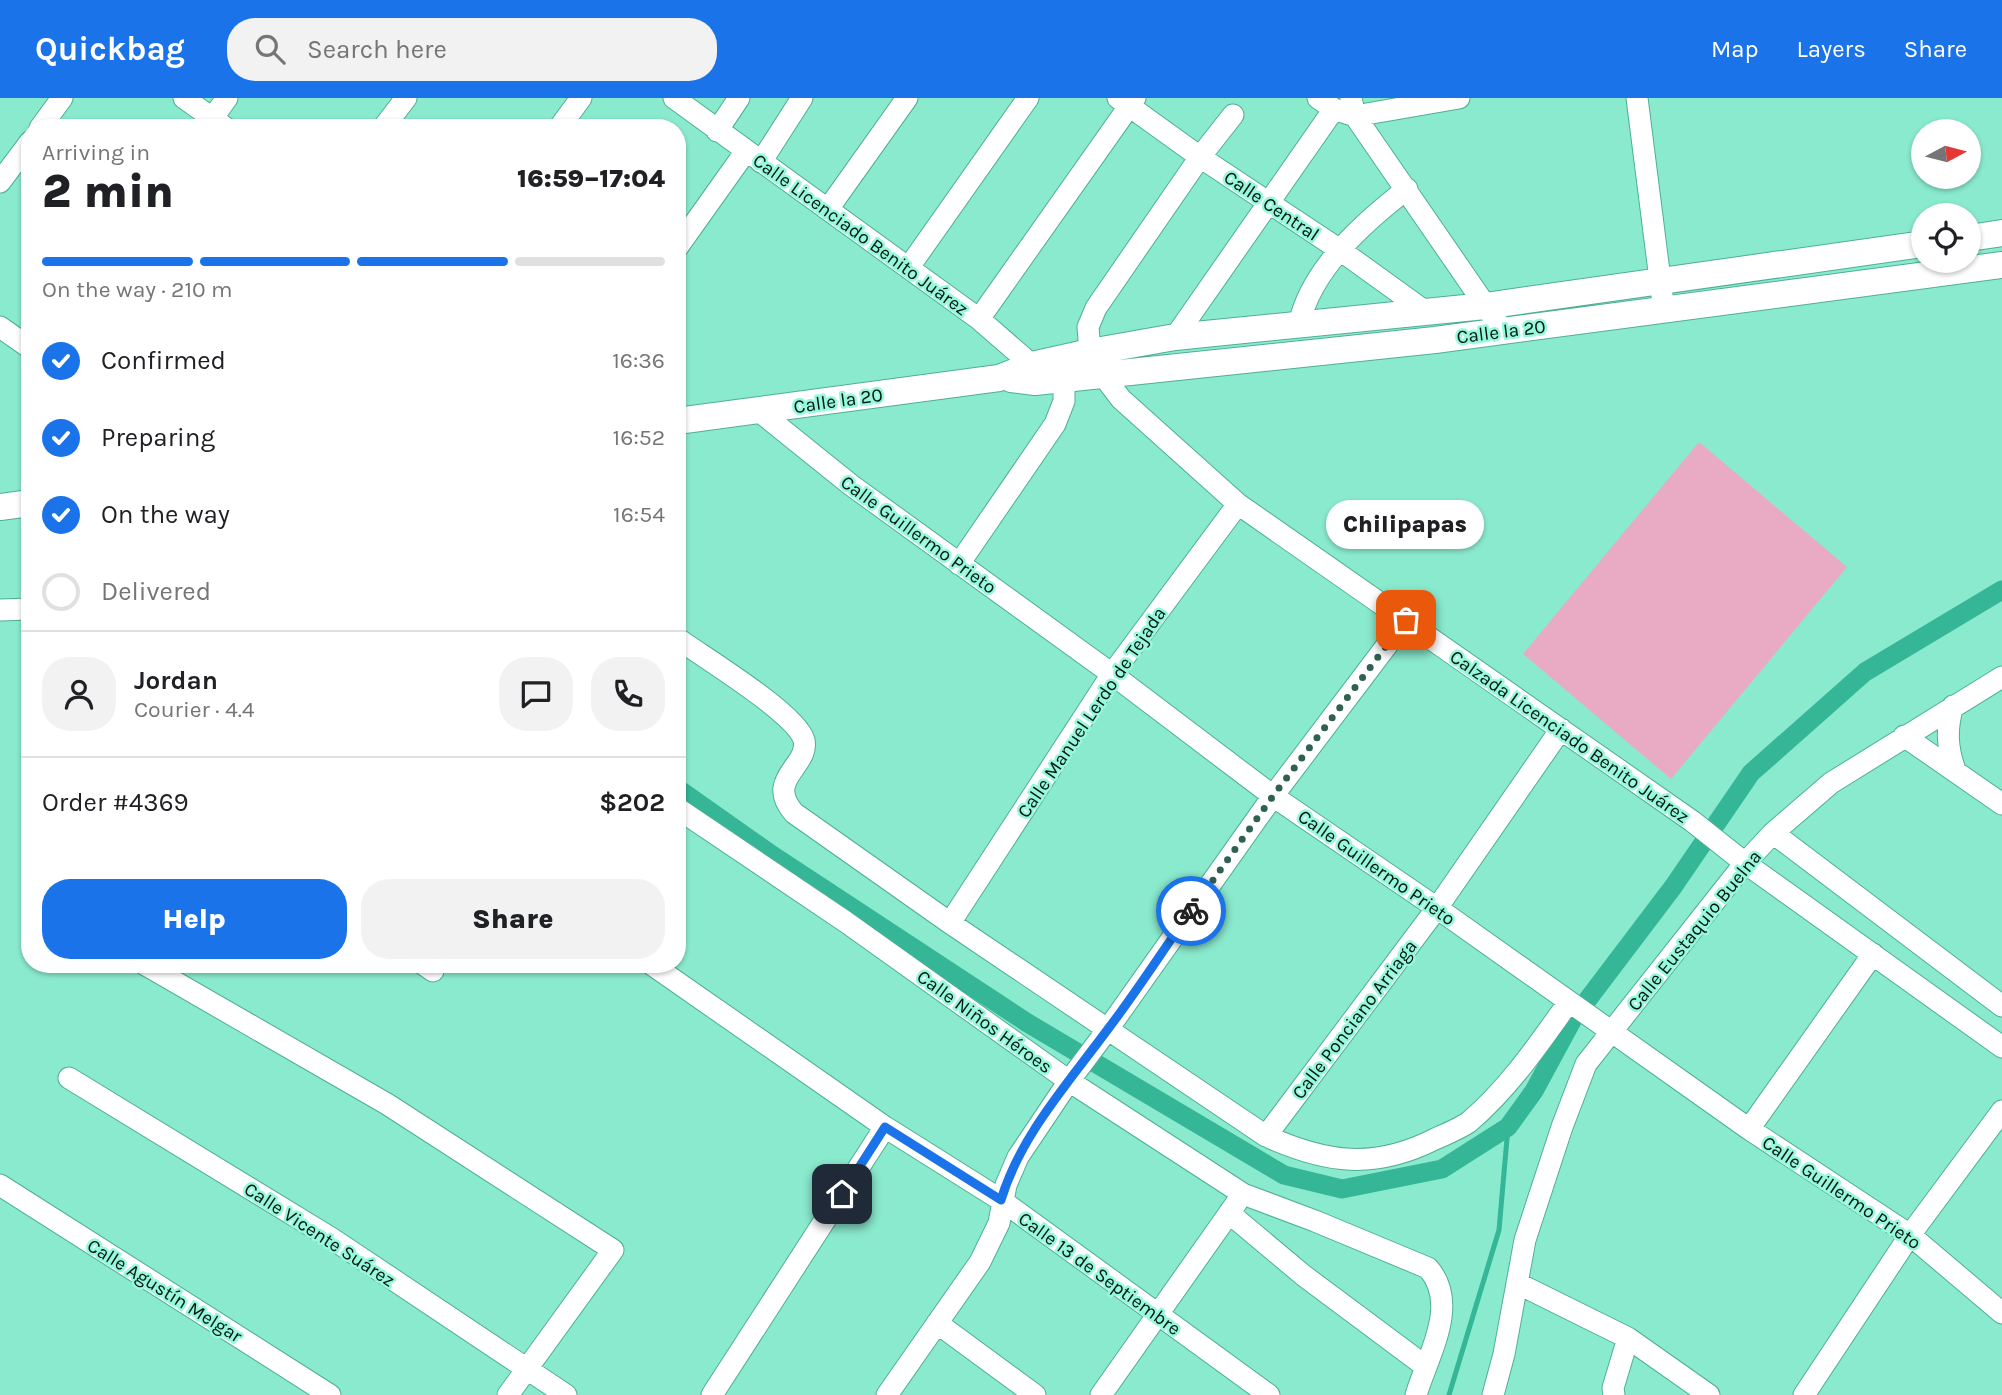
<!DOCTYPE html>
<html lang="en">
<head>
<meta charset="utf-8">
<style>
  :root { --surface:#fff; --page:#f2f2f2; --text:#202124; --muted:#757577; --line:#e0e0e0; --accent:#1a73e8 }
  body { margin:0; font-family:Karla,sans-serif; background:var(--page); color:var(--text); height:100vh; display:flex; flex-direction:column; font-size:26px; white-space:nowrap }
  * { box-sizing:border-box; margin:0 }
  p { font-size:23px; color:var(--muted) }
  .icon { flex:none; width:38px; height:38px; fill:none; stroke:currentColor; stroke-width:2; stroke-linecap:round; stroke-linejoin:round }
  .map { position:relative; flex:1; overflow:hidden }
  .side { position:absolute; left:21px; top:21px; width:665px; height:854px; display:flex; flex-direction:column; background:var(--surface); border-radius:28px; box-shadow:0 2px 5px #0004 }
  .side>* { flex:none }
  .needle { width:46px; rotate:83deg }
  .tools { position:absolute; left:1911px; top:21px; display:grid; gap:14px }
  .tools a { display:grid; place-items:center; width:70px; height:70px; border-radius:50%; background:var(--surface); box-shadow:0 2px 5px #0004; font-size:35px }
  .pin { position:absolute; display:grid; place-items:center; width:60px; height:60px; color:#fff; margin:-30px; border-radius:14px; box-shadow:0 4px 10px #0006 }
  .courier { position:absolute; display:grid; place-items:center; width:70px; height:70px; margin:-35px; border:5px solid #1a73e8; border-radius:50%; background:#fff; color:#222; box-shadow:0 2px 9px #0007 }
  .bubble { position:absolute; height:49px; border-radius:24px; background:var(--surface); box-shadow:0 2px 5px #0004; font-size:23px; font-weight:800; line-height:49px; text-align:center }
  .headline em { font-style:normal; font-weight:800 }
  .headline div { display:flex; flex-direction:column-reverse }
  .headline { display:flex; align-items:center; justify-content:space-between; height:119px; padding:0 21px }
  h1 { font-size:46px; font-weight:800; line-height:52px }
  .bar { display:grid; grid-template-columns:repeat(4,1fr); gap:10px 7px; align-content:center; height:84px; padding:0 21px }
  .bar i { height:9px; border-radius:5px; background:var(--line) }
  .bar .current { background:var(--accent) }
  .bar p { grid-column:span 4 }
  .line { display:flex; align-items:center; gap:18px; padding:0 21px; border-top:2px solid var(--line) }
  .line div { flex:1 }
  .round { display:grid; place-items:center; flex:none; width:74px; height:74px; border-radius:28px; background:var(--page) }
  ol { padding:0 21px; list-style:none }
  li { display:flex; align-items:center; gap:21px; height:77px }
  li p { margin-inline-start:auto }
  li .icon { padding:7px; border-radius:50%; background:var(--accent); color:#fff; stroke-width:4 }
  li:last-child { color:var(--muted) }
  li i { width:38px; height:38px; border:4px solid var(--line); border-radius:50% }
  .cta { display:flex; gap:14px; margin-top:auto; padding:14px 21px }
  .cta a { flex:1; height:80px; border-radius:28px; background:var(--accent); color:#fff; font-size:28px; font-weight:800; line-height:80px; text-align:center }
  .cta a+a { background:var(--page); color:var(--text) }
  header { display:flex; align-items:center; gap:42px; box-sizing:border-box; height:98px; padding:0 35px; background:var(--accent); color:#fff }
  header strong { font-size:33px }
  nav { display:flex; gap:38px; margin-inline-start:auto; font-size:24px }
  .search { width:490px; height:63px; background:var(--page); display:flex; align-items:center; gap:18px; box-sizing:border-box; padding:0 24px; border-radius:28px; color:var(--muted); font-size:26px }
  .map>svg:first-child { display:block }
  .green { fill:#e9aac3 }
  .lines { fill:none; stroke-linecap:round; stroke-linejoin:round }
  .stream { stroke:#34b697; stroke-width:5 }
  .canal { stroke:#34b697; stroke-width:19 }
  .minor-casing { stroke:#4eaf95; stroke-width:23 }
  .tertiary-casing { stroke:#4eaf95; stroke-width:28 }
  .minor { stroke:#fff; stroke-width:21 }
  .tertiary { stroke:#fff; stroke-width:26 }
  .done { stroke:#306052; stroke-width:7; stroke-dasharray:0 12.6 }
  .route { stroke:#1a73e8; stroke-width:9 }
  .labels { text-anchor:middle; stroke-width:5; stroke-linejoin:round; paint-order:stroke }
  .street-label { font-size:19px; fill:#00160f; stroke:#97f8db }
</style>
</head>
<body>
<header>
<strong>Quickbag</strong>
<div class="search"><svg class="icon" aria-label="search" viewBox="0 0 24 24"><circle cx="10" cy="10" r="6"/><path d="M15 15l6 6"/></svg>Search here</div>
<nav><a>Map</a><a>Layers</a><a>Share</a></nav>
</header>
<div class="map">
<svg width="2002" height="1297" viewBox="0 0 2002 1297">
  <rect width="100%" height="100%" fill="#8aeace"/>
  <path class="green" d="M1699,344L1847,469L1671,681L1523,556Z"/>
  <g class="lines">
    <path class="stream" d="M1449,1297L1499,1132L1508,1029"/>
    <path class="canal" d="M677,690L772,757L1026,924L1284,1077L1342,1091L1442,1071L1508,1029L1534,993L1573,921L1673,789L1751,675L1865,574L2002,492"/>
    <defs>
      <path id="minor" d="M184,0L226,30
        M674,0L979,221L1032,267L1034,280
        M1118,0L1200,59L1340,152L1426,214
        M1318,0L1334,11L1355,18L1503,233
        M1351,0L1355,18L1459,0
        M1637,0L1664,213
        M1233,17L1200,59L1096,210L1088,229L1090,254L1102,276L1121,301L1238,406L1692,723L1745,765L2002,949
        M206,29L227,0
        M40,30L62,0
        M383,30L406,0
        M559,30L581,0
        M717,33L739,0
        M761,64L802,0
        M0,84L30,44
        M828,111L907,0
        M677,150L746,53
        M909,169L1028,0
        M979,221L1135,0
        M1299,227C1310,172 1364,124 1407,91
        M0,229L30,250
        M1175,239L1334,11
        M759,313L851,387L1112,576L1273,698L1437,810L1749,1031L1910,1137L2002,1215
        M959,466L1055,326L1064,303V265
        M0,512L30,511
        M677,540C703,559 796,615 804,642C810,668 764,681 794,715L950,825L1266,1038C1326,1065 1374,1072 1435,1041C1446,1036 1459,1031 1469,1024C1509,990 1538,947 1568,905
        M1953,608C1946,631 1947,650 1955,672
        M1904,638L2002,706
        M677,710L846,824L1069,983L1243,1096L1315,1123L1428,1170C1460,1206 1428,1257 1416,1297
        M1773,735L2002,908
        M950,825L1112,576L1238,406
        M144,866L387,1006L613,1152L508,1297
        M423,866L433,873
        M651,866L885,1029L1001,1102L1269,1297
        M69,980L331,1140L566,1297
        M1749,1031L1873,856
        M1266,1038L1437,810L1561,631
        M0,1087L330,1297
        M1229,1115L1303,1177L1425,1268
        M1517,1185L1628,1240L1709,1297
        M937,1225L1035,1297
        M712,1297L885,1029
        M887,1297L980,1164L999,1125L1006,1087L1018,1059L1069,983L1108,931L1273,698L1406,522
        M1101,1297L1237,1104
        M1493,1297L1504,1256L1525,1142L1562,1029L1586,966L1745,765L1773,735L1831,685L2002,579
        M1614,1297L1613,1290L1628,1240
        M1804,1297L1910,1137L2002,1013"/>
      <path id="tertiary" d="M1969,140L2002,135
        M1011,281L1035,284L1435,242L2002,167
        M677,323L999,280L1032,267L1090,254L1175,239L1485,208L1923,146
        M0,409L30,405"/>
    </defs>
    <use href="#minor" class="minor-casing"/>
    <use href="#tertiary" class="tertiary-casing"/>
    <use href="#minor" class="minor"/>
    <use href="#tertiary" class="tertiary"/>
  </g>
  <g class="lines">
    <path class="done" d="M1191,813L1273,698L1406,522"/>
    <path class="route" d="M842,1096L885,1029L1001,1102C1020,1038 1069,984 1108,931C1137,893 1163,852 1191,813"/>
  </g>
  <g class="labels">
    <g class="street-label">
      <text transform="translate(1272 107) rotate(34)" y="7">Calle Central</text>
      <text transform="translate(861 136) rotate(36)" y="7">Calle Licenciado Benito Juárez</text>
      <text transform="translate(1501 233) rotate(-7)" y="7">Calle la 20</text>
      <text transform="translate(838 302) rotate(-8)" y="7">Calle la 20</text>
      <text transform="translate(919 436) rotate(36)" y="7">Calle Guillermo Prieto</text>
      <text transform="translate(1091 614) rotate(-56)" y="7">Calle Manuel Lerdo de Tejada</text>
      <text transform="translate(1570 638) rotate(35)" y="7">Calzada Licenciado Benito Juárez</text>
      <text transform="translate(1377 769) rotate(35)" y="7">Calle Guillermo Prieto</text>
      <text transform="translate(1694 832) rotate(-51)" y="7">Calle Eustaquio Buelna</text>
      <text transform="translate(1354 921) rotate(-53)" y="7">Calle Ponciano Arriaga</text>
      <text transform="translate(985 923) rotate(36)" y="7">Calle Niños Héroes</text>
      <text transform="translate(1842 1094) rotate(34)" y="7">Calle Guillermo Prieto</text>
      <text transform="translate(320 1136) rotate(33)" y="7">Calle Vicente Suárez</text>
      <text transform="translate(1100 1175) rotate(36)" y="7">Calle 13 de Septiembre</text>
      <text transform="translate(165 1192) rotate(32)" y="7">Calle Agustín Melgar</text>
    </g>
  </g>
</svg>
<div class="tools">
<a><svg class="needle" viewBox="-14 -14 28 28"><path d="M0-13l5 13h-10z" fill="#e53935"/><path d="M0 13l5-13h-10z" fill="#757577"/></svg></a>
<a><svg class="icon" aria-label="locate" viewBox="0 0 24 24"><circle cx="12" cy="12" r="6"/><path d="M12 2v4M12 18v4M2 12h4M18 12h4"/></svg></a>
</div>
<div class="pin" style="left:1406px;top:522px;background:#ea580c"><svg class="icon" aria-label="bag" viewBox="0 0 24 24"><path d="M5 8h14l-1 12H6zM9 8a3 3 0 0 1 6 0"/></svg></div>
<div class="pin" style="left:842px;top:1096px;background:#1f2937"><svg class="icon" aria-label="home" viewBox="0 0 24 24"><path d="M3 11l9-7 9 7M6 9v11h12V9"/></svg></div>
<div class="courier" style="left:1191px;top:813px"><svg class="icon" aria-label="bike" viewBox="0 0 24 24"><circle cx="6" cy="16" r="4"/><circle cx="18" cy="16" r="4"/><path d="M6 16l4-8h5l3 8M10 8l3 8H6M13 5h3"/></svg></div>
<div class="bubble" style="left:1326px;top:402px;width:158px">Chilipapas</div>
<section class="side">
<div class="headline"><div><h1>2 min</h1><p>Arriving in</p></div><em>16:59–17:04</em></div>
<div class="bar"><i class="current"></i><i class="current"></i><i class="current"></i><i></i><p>On the way · 210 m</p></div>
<ol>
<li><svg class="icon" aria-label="check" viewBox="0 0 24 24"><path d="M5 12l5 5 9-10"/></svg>Confirmed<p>16:36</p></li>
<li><svg class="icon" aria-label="check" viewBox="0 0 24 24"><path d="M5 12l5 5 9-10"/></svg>Preparing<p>16:52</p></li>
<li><svg class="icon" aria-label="check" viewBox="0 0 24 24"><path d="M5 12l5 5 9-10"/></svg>On the way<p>16:54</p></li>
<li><i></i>Delivered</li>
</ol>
<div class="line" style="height:126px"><a class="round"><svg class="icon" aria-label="person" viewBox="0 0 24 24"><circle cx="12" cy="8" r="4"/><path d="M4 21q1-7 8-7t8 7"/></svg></a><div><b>Jordan</b><p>Courier · 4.4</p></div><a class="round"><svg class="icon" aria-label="chat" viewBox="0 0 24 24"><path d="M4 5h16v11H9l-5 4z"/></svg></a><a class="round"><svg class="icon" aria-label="phone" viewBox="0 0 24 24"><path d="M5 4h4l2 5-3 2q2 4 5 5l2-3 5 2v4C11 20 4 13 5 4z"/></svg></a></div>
<div class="line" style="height:91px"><div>Order #4369</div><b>$202</b></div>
<div class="cta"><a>Help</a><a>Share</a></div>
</section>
</div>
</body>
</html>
